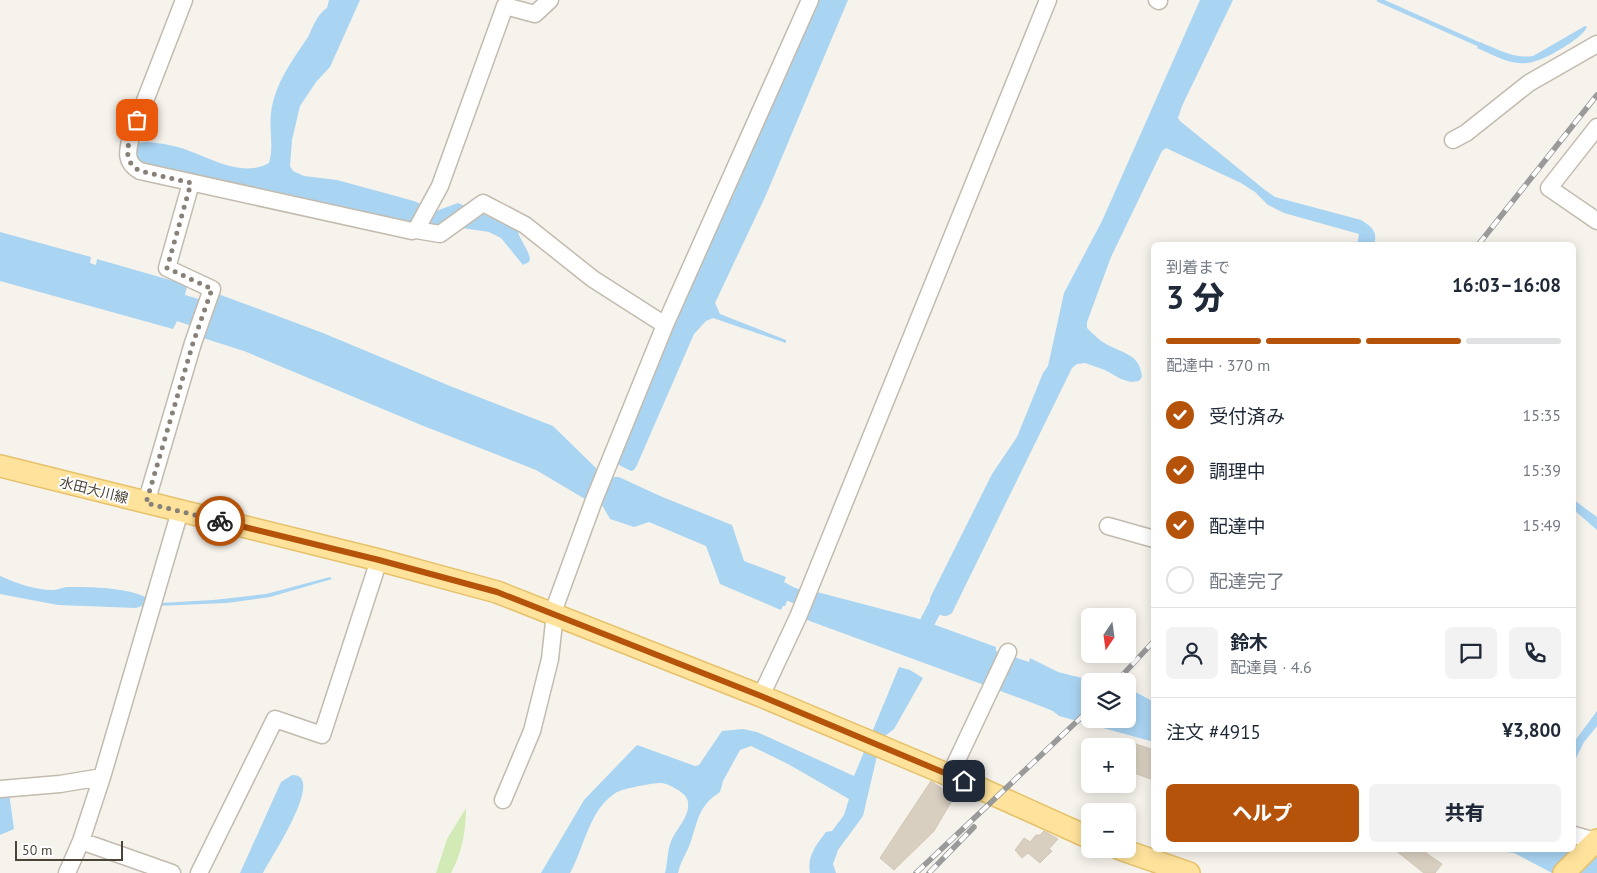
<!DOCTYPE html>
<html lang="ja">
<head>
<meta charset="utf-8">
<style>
  :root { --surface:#fff; --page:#f2f2f3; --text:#1f2937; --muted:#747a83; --line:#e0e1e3; --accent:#b45309 }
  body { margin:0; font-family:"PT Sans","Noto Sans JP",sans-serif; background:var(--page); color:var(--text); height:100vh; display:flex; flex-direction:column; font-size:19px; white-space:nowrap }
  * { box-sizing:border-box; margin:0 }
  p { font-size:16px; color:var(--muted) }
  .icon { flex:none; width:28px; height:28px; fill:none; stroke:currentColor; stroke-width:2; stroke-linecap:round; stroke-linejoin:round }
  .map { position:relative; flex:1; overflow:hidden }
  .panel { position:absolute; left:1151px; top:242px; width:425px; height:610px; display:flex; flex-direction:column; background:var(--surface); border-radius:8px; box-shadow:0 2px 12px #0003 }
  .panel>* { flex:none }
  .needle { width:32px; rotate:193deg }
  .controls { position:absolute; left:1081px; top:608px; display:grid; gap:10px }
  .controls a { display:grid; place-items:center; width:55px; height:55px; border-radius:8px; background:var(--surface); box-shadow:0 2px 12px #0003; font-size:25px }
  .scale { position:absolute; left:15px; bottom:12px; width:108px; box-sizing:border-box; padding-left:5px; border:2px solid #4b4439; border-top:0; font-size:14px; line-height:18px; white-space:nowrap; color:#4b4439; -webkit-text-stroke:4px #fff; paint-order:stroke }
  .pin { position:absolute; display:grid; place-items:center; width:42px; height:42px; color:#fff; margin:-21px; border-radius:10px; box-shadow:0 2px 8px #0006 }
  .courier { position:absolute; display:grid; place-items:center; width:50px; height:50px; margin:-25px; border:4px solid #b45309; border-radius:50%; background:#fff; color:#222; box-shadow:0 1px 6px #0007 }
  .headline em { font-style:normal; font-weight:800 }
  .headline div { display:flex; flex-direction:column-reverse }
  .headline { display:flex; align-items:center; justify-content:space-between; height:85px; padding:0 15px }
  h1 { font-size:32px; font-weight:800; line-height:38px }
  .bar { display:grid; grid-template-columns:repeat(4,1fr); gap:8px 5px; align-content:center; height:60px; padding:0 15px }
  .bar i { height:6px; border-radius:4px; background:var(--line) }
  .bar .current { background:var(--accent) }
  .bar p { grid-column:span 4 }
  .line { display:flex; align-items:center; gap:12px; padding:0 15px; border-top:1px solid var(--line) }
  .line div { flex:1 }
  .round { display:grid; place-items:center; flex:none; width:52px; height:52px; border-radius:8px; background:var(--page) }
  ol { padding:0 15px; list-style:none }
  li { display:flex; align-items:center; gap:15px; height:55px }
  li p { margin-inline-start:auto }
  li .icon { padding:5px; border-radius:50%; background:var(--accent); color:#fff; stroke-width:4 }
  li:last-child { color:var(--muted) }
  li i { width:28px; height:28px; border:2px solid var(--line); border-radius:50% }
  .action { display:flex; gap:10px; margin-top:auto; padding:10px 15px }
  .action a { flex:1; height:58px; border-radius:8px; background:var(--accent); color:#fff; font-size:20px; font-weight:800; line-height:58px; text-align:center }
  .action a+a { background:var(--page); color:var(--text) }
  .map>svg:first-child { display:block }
  .green { fill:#d2eab5 }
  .water { fill:#a9d4f2 }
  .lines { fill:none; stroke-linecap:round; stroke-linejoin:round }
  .stream { stroke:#a9d4f2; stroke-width:4.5 }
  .canal { stroke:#a9d4f2; stroke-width:15 }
  .building { fill:#d8cfc1; stroke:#d3c7b4 }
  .minor-casing { stroke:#c2bbae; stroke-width:19 }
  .major-casing { stroke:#e6c16a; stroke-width:24 }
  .minor { stroke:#fff; stroke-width:16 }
  .major { stroke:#ffe39c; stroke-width:21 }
  .rail-casing { stroke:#9a9a9a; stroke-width:5.5 }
  .rail { stroke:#fff; stroke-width:4; stroke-dasharray:11; stroke-linecap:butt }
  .done { stroke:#878178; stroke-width:5; stroke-dasharray:0 9 }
  .route { stroke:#b45309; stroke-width:6 }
  .labels { text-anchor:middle; stroke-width:4; stroke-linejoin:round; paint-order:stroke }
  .street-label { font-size:14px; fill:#4b4439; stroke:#fff }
</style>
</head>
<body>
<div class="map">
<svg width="1597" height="873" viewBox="0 0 1597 873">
  <rect width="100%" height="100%" fill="#f6f3ec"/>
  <path class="green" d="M466,808C466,830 462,853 451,873H436L447,839Z"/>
  <path class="water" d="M329,0H360L330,67L316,82L300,106L292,140L290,166L293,171L304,176L337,180L414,201L436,211L458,203L517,229C520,241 528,248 530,259L529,262L523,265L501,238L489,232L455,227H425L319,204L270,191L125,161L121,147C129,146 139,142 147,142C161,143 179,146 192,152C216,161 244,177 269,163C274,147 269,130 271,113C275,83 292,61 308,37C313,27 317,14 327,8Z
    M814,0H848L766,195L715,303L720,314L786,340V343L713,318L706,321L694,334L637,465L634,470L631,471L617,464L706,247Z
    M1200,0H1233L1182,106L1178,118L1180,121L1265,190L1275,197L1361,220C1372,227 1378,231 1374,245H1357L1359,234L1284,213L1268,205L1255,192L1241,183L1166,148L1162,151L1111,257L1087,322V328C1093,334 1099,340 1106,344C1124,354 1140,354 1142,377L1139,381L1131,382L1121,379L1105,370L1085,363L1077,364L1072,368L952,613C943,620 937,613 930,606V598L992,474L1017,437L1043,373L1048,366L1064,293L1102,221Z
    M1585,26L1587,27C1583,35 1572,42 1564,47C1526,71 1516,66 1477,48L1480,42C1497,49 1514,59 1533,56Z
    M0,232L91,257L90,263L96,265L97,259L184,284L187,286L185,295L209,302L218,294L323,333L450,386L553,426L597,469L596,475L611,480L614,477H619L660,496L732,525L744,561L786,577L784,582L793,587L785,606H783L781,610L720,584L706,546L649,522L634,527L610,519L602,505L603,500L587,493L585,499L536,470L421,425L244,351L200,337V329L177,321L173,329L0,281Z
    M1574,500L1597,517V530L1574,510Z
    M0,576C16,583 35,590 53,590C58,590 63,587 68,587C91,587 129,587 149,599L148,604L136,608L58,605L0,594Z
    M330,577L332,579L270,597L227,603L157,606L160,603L213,600L266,594Z
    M817,592L916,618L996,647V651L1029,662L1030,658L1058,672L1094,681H1090V719H1128V688L1154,702V742L1059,716L1053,711L1025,700L807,620L805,615Z
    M899,667L910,670L923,678L894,729L885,736L877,756L863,816L838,850L833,864L836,873H810C807,856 816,845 826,832L832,831L844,815L849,799L788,764L751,746L740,750L723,781L720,792C698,806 698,821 690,844C686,854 680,863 678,873H665C668,862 667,849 672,839C677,828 690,816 688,802C687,793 673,787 666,784C658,781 647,785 639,786C631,788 621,789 614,794C589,811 584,848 570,873H541L584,800L637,745L695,766L699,765L722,731L743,729L757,732L854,776Z
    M1597,711V726L1584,742L1574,762V742Z
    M292,775C327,774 270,859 263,873H240L281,782Z
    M9,793L14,829L0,835V794Z
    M1574,843L1597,854V873H1552L1514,853L1492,850H1574Z"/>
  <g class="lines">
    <path class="stream" d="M1379,0L1478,44"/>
    <path class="canal" d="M771,587L815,603
      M918,640L943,592"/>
  </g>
  <path class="building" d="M1133,743L1154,750V780L1128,771V760Z
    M931,781L954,797L934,831L894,870L880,858Z
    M1044,831L1058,839L1049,849L1052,851L1040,863L1028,853L1022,858L1015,850L1024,838L1030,842L1036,835H1040Z
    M1395,850H1422L1442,864L1435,873H1424Z"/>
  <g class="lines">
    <defs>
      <path id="minor" d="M184,0L131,137C127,152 125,163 140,171L412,231L416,230L440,234L483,203L525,225L593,279L665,325
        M1157,0L1159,1
        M1597,127L1549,188L1597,221
        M1453,140L1466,133L1529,83L1597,44
        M416,230L440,186L505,6L535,14L550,0
        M146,503L193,343L212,289L167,268L191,183
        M1108,526L1154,539
        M761,696L798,617L1048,0
        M950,775L1008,652
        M0,789L60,784L102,777
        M503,800L532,731L550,659L556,604L594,500L665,325L810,0
        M1574,835L1596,841
        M81,841L172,873
        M67,873L81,841L102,777L180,511
        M199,873L275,719L322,735L379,560"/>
      <path id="major" d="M0,466L379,560L497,592L761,696L977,787L1090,838
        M1120,849L1189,873
        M1564,873L1597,840"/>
    </defs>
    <use href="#minor" class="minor-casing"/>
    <use href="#major" class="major-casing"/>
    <use href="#minor" class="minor"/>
    <use href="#major" class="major"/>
    <defs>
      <path id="rail" d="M1478,245L1597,95
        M1117,681L1154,641
        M916,873L1090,709
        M929,873L974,827"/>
    </defs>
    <use href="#rail" class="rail-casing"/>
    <use href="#rail" class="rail"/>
  </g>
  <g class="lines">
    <path class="done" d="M137,120C131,138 118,159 140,171L191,183L167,268L212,289L193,343L146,503L220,521"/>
    <path class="route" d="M220,521L379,560L497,592L761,696L964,781"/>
  </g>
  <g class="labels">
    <g class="street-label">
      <text transform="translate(94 490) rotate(14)" y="5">水田大川線</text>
    </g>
  </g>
</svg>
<div class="controls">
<a><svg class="needle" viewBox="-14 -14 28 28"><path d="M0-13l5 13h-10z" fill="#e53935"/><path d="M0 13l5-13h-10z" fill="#747a83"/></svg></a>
<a><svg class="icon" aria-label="layers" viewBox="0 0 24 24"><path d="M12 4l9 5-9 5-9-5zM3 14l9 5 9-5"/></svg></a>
<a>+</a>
<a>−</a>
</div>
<div class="scale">50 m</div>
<div class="pin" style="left:137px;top:120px;background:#ea580c"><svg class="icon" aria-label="bag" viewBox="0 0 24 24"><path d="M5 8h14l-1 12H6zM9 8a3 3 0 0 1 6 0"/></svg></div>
<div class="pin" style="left:964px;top:781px;background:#1f2937"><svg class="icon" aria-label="home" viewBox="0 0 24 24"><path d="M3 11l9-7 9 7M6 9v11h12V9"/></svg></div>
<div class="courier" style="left:220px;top:521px"><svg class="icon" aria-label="bike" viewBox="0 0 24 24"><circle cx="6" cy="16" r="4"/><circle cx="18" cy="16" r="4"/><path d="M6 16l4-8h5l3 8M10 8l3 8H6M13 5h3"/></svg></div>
<section class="panel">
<div class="headline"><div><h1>3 分</h1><p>到着まで</p></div><em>16:03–16:08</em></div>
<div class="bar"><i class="current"></i><i class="current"></i><i class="current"></i><i></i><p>配達中 · 370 m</p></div>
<ol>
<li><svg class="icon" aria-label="check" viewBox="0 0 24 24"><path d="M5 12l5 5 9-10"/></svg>受付済み<p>15:35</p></li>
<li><svg class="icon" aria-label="check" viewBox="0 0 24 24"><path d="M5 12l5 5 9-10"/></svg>調理中<p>15:39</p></li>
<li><svg class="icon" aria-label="check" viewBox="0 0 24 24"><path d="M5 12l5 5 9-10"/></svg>配達中<p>15:49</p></li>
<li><i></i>配達完了</li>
</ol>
<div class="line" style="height:90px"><a class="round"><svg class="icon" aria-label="person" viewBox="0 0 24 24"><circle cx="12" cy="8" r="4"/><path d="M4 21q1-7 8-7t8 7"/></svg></a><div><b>鈴木</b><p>配達員 · 4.6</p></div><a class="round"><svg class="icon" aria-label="chat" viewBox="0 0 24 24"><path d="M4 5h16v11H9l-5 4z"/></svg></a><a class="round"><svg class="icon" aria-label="phone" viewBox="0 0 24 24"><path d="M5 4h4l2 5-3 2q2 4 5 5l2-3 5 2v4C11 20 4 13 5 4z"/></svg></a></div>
<div class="line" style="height:65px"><div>注文 #4915</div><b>¥3,800</b></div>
<div class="action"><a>ヘルプ</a><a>共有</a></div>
</section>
</div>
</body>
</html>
